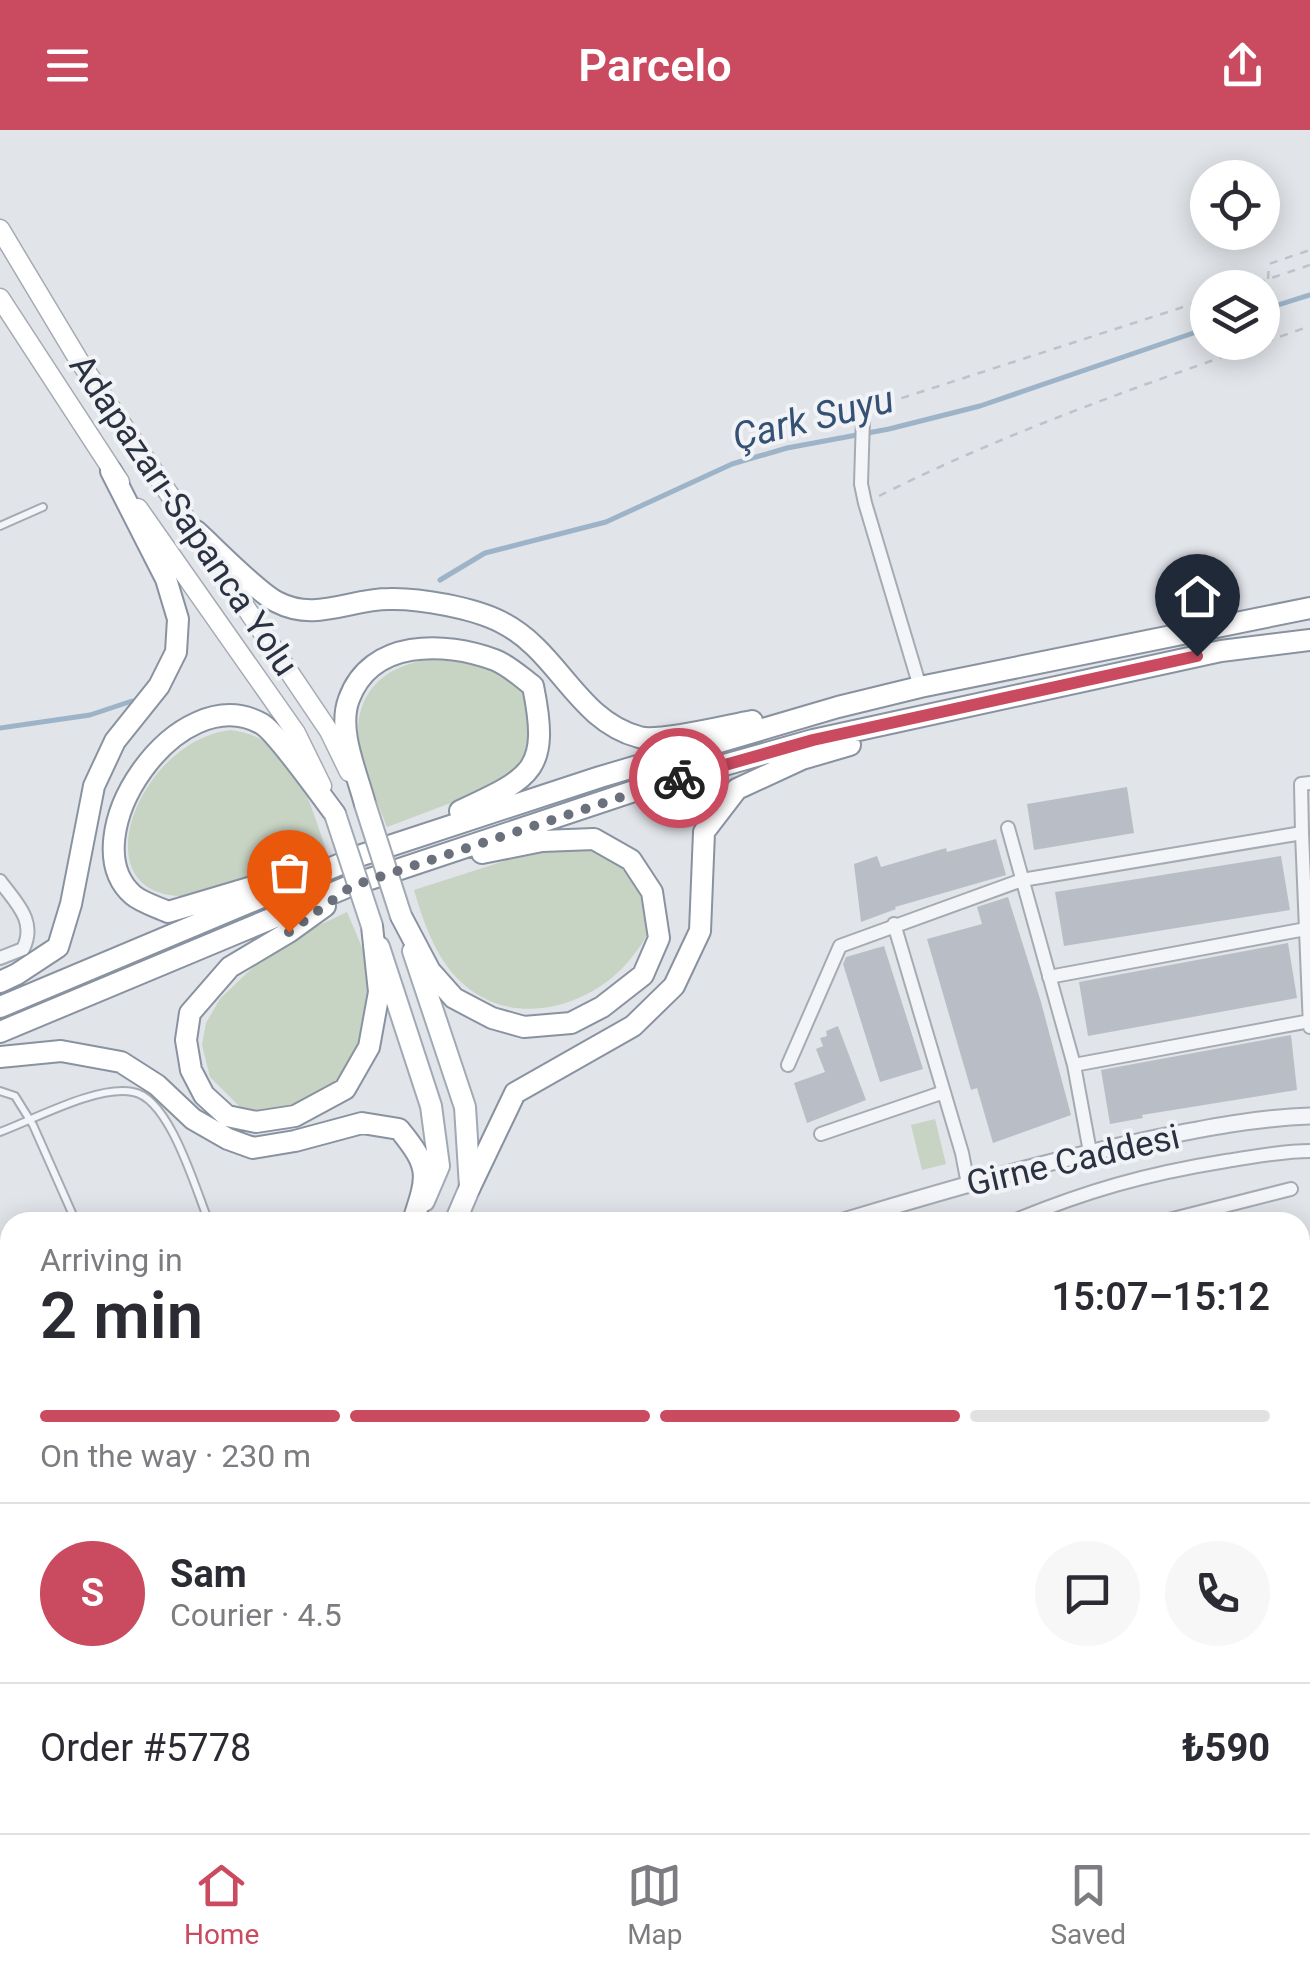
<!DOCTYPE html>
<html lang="en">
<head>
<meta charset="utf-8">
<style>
  :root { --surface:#fff; --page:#f7f7f7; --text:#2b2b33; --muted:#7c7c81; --line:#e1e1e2; --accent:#ca4a5f }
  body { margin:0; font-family:Roboto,sans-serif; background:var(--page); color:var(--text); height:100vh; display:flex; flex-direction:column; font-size:38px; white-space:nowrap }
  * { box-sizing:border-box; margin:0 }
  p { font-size:32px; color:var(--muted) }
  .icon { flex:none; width:55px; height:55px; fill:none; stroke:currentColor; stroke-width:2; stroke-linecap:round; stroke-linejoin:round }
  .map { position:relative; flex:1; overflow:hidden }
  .sheet { position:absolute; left:0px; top:1082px; width:1310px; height:622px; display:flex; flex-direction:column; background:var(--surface); border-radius:30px 30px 0 0; box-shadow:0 5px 25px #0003 }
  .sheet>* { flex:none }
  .controls { position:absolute; left:1190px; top:30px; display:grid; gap:20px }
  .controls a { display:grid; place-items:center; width:90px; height:90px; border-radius:50%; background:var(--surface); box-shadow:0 5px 25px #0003; font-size:50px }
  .pin { position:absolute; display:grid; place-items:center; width:85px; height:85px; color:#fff; margin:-102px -42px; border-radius:50% 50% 50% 0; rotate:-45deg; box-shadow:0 0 10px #0007 }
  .pin .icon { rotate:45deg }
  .courier { position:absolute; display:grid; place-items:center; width:100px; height:100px; margin:-50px; border:8px solid #ca4a5f; border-radius:50%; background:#fff; color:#222; box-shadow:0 2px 12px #0007 }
  .headline em { font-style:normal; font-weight:600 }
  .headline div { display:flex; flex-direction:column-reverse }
  .headline { display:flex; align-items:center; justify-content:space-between; height:170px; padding:0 40px }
  h1 { font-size:65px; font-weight:600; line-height:75px }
  .bar { display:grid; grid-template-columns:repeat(4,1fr); gap:15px 10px; align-content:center; height:120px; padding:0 40px }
  .bar i { height:12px; border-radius:8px; background:var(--line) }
  .bar .selected { background:var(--accent) }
  .bar p { grid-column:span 4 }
  .line { display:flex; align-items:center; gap:25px; padding:0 40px; border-top:2px solid var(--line) }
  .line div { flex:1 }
  .round { display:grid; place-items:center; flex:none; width:105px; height:105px; border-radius:52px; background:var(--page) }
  header { display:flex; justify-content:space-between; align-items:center; height:130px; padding:0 40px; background:var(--accent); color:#fff; font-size:45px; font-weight:600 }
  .tab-bar { display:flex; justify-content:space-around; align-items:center; height:140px; border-top:2px solid var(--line); background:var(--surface); font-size:28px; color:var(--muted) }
  .tab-bar a { display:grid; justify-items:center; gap:5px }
  .tab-bar .selected { color:var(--accent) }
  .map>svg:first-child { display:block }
  .green { fill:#c7d3c3 }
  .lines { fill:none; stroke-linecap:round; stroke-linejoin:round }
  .stream { stroke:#9db3c8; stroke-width:5 }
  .building { fill:#b9bec6 }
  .service-casing { stroke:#a6abb3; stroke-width:10 }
  .minor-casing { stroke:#a6abb3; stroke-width:16 }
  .tertiary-casing { stroke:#a6abb3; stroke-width:19 }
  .secondary-casing { stroke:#a6abb3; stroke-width:21 }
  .primary-casing { stroke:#a1a9b5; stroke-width:24 }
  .trunk-casing { stroke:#8992a0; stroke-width:24 }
  .path { stroke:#bfc2c8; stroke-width:2.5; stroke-dasharray:8 8; stroke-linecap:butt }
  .service { stroke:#f4f5f8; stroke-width:6 }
  .minor { stroke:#f4f5f8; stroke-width:12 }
  .tertiary { stroke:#f4f5f8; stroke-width:15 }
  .secondary { stroke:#fff; stroke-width:18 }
  .primary { stroke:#fff; stroke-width:20 }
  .trunk { stroke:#fff; stroke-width:20 }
  .primary-bridge-casing { stroke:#a1a9b5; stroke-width:24; stroke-linecap:butt }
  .primary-bridge { stroke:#fff; stroke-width:20 }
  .done { stroke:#6a707c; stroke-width:10; stroke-dasharray:0 18 }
  .route { stroke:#ca4a5f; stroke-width:12 }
  .labels { text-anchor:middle; stroke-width:8; stroke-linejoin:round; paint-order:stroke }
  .street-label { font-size:35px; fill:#2a3241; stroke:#f1f3f7 }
  .water-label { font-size:38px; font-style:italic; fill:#355174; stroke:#f1f3f7 }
</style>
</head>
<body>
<header><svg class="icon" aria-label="menu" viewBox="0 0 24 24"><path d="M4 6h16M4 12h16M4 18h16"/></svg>Parcelo<svg class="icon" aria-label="share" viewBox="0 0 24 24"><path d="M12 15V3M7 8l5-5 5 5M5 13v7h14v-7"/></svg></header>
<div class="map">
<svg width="1310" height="1703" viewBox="0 0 1310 1703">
  <rect width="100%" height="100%" fill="#e1e4e9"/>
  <path class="green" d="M448,528C483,534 507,545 532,569L527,632L493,657L387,697C377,670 362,642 359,614C352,554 396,529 448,528Z
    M231,600C296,609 307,667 326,719C281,738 229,768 179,766C80,761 140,610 231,600Z
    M590,712L638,734C642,752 651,776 650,794C649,806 639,818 632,827C599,870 532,895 482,867C442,846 426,801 414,760L551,716Z
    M347,782L370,836L373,883L347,948L301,977L259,983L240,977L210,947L202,915L206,893L220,869L275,816Z
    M935,989L946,1034L922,1040L911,995Z"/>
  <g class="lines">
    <path class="stream" d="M1262,180L1310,165
      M440,450L485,423L606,392L732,334L787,318L889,299L980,276L1208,198
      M0,598L90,585L132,571"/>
  </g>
  <path class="building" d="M1127,657L1134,703L1034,720L1027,674Z
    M996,709L1006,745L895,777L896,779L861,792L854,734L877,726L881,737L946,718L947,722Z
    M1281,726L1290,780L1064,816L1055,762Z
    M1008,767L1041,872L1071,985L993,1013L977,958L971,960L927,809L982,794L977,777Z
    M1288,813L1297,868L1088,906L1079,852Z
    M884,816L923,939L880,952L843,834L846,827Z
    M838,896L866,970L807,993L794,953L825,942L816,919L823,916L820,908L827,906L826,901Z
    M1291,905L1297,960L1142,985L1143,988L1110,994L1101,940Z"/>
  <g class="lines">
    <defs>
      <path id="service" d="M0,396L43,377
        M0,961L15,966L33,995L76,1092
        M0,1002C35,989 97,955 133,962C170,968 196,1061 209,1092"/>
      <path id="minor" d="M863,288L861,354L865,373L920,557
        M1008,698L1074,935L1090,1022
        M1302,703L1301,654L1310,653
        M0,751C16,773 37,791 23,819L0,828
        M894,794L962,1023L968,1054
        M1049,847L1306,799
        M788,935L840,816L1022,750L1302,703L1310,897
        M1074,935L1310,891
        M821,1004L944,962
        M1011,1092C1086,1061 1145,1044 1226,1031C1254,1027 1281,1021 1310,1021
        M1161,1092L1291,1059
        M1300,1131L1310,1128
        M1300,1194L1310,1189
        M1300,1238L1310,1235
        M1300,1335L1310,1333
        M1300,1425L1310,1422
        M1300,1650L1310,1647
        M1089,1695L1096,1703
        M315,1703L317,1695
        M366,1703L378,1695
        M522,1703L539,1695
        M755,1703L766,1695
        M1111,1703L1139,1695"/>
      <path id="tertiary" d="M840,1092C943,1061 1046,1031 1151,1009C1205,998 1255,988 1310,986
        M0,1614L10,1608
        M776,1695L787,1703"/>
      <path id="secondary" d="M0,99L78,229L329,601L349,642
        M0,168L120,352
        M138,378L296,603L322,656"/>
      <path id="primary" d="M379,817L431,976L439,1036L424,1071
        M413,821L465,977L470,1057L455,1092
        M0,1392L10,1385
        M0,1423L10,1416"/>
      <path id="trunk" d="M196,401C216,419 256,461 277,472C315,492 350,469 389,469C419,468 474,478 501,492C559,521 576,590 639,607C658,613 729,595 752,591
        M365,674C357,643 337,600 349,569C371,509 444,511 495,530C508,535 521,547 533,556C550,640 533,647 460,681
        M269,752L168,782C157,777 141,772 133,765C69,709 178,546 262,594C276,602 322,667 335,684
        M325,776L289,802L230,837L190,883L186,910L191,940L204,965L227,986L256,992L295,986L345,959L369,917L379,862L372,796
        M401,786L430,841L454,868L492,888L524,897L571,893L602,877L643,845L659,808L652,762L631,730L594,709L542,711L482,723
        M0,852L17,844L58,817L71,774L94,656L115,611L159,556L176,522L178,489L166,449L111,341
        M0,877L362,725L600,647L838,577L920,557L1310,478
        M0,902L352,755L646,657L813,610L1221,521L1310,510
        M0,927L61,921L121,932L157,955L193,989L228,1009L253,1018L295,1011L362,993L399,999C431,1038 428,1045 413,1091
        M470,1057L515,963L633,896L674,856L700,801L704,702L737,659L802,629L850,615"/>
    </defs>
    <use href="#service" class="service-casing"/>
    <use href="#minor" class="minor-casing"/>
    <use href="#tertiary" class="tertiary-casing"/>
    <use href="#secondary" class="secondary-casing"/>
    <use href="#primary" class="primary-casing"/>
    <use href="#trunk" class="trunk-casing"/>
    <path class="path" d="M1268,149L1269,134L1310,120
      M1242,158L1310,135
      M871,278L1208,169
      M879,366C1018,296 1164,248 1310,196"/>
    <use href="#service" class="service"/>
    <use href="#minor" class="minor"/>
    <use href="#tertiary" class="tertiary"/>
    <use href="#secondary" class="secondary"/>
    <use href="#primary" class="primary"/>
    <use href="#trunk" class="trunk"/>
    <defs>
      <path id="primary-bridge" d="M365,674L401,786
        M335,684L372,796"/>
    </defs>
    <use href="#primary-bridge" class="primary-bridge-casing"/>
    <use href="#primary-bridge" class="primary-bridge"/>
  </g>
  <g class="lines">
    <path class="done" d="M289,802L352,756L679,648"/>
    <path class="route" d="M679,648L813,610L1197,526"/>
  </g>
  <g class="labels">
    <g class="street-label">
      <text transform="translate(184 385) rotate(56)" y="12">Adapazarı-Sapanca Yolu</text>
      <text transform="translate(1073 1030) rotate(-13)" y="12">Girne Caddesi</text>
    </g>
    <g class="water-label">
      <text transform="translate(813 288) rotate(-14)" y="13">Çark Suyu</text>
    </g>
  </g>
</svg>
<div class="controls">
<a><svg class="icon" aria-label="locate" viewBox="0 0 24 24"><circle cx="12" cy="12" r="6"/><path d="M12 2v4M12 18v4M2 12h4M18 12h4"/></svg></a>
<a><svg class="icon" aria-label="layers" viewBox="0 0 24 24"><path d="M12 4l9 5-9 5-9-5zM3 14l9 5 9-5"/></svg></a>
</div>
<div class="pin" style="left:289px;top:802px;background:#ea580c"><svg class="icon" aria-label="bag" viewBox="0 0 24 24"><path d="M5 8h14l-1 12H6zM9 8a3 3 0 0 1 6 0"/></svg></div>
<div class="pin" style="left:1197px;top:526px;background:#1f2937"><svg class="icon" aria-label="home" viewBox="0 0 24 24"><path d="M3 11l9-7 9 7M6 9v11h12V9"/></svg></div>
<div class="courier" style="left:679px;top:648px"><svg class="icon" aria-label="bike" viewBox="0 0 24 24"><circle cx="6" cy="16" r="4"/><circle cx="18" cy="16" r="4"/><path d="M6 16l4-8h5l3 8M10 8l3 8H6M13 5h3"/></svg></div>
<section class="sheet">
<div class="headline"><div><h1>2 min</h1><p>Arriving in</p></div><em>15:07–15:12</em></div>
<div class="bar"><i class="selected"></i><i class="selected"></i><i class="selected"></i><i></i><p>On the way · 230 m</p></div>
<div class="line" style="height:180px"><b class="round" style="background:var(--accent);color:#fff">S</b><div><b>Sam</b><p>Courier · 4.5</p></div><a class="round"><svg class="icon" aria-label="chat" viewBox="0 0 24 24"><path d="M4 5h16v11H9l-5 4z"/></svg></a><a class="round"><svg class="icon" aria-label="phone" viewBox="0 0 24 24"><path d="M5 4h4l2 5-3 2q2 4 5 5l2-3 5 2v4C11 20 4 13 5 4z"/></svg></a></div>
<div class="line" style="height:130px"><div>Order #5778</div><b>₺590</b></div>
</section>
</div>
<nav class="tab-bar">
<a class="selected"><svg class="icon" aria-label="home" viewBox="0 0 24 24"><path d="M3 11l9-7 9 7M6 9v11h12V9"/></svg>Home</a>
<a><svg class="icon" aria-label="map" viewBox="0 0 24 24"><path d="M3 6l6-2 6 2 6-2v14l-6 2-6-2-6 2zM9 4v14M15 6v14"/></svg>Map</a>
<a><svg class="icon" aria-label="saved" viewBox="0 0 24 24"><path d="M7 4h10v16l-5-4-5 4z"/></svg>Saved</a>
</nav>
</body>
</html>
